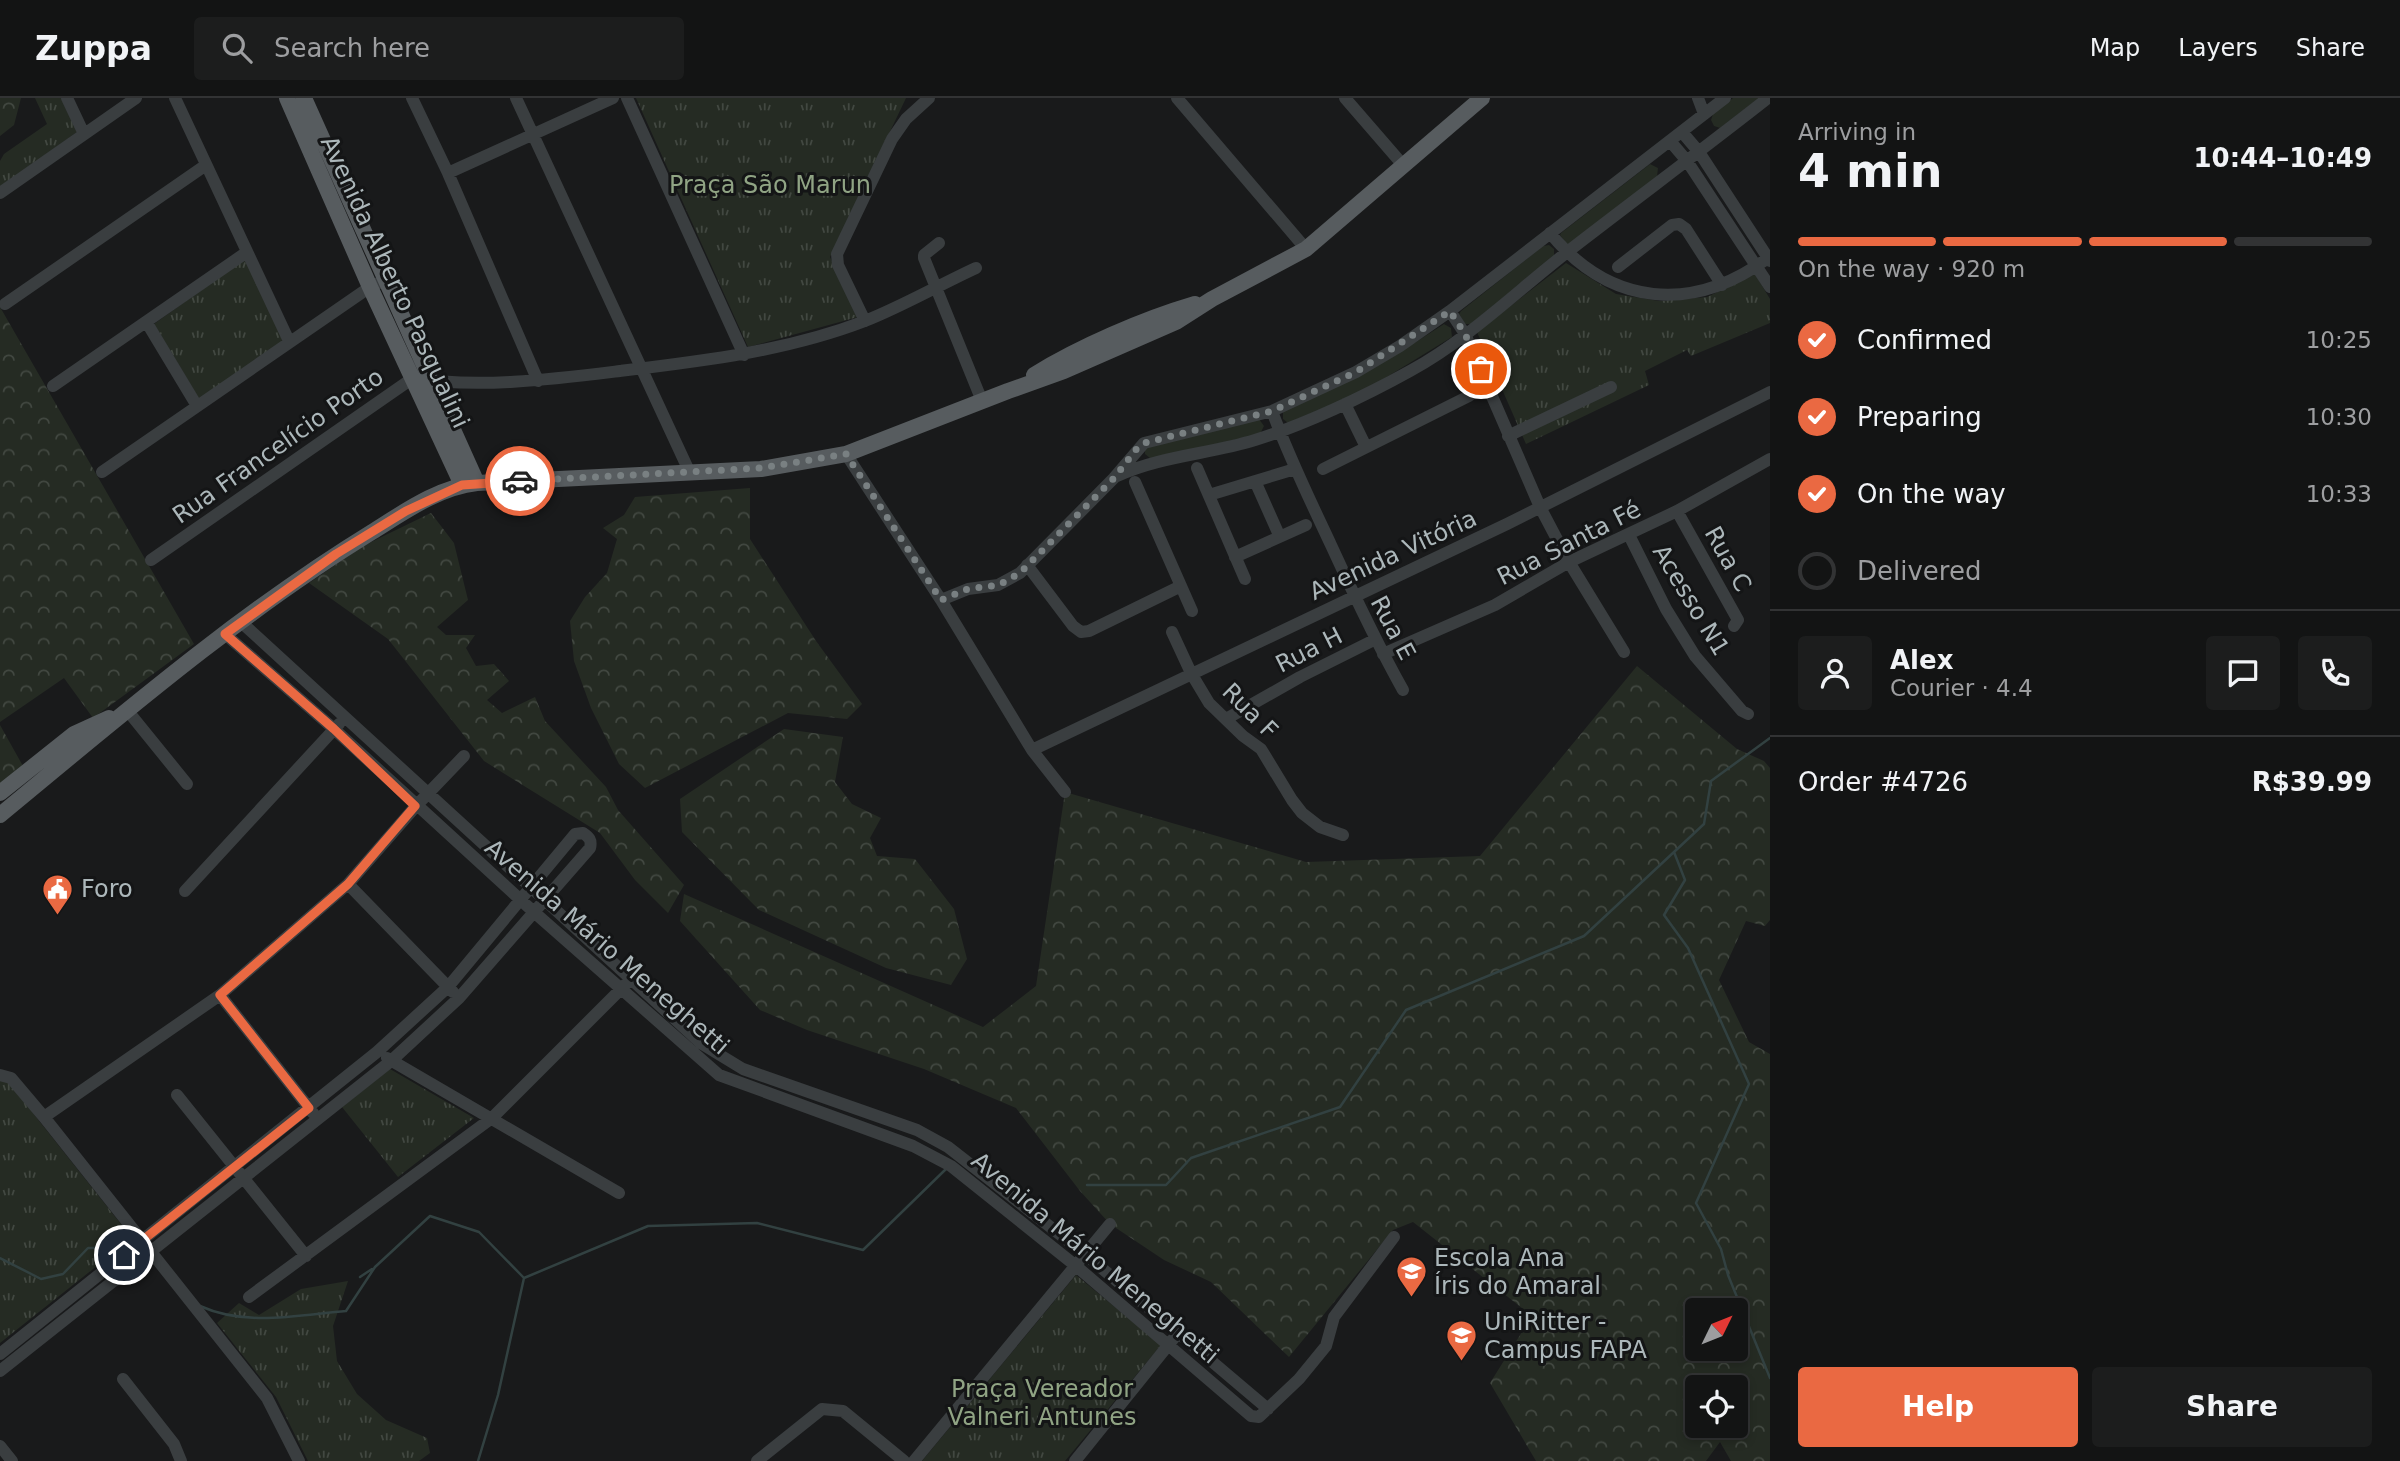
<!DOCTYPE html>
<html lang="en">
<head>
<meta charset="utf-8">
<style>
  :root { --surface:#131414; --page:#1c1d1d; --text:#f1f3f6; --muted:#9d9ea0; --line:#323334; --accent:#ea6942 }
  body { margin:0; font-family:"DejaVu Sans",sans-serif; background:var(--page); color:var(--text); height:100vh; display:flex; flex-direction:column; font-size:26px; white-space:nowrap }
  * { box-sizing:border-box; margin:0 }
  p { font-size:23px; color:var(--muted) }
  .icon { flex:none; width:38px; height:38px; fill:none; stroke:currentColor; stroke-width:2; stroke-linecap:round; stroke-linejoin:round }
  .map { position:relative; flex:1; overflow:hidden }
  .sheet { display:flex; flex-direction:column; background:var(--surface); width:630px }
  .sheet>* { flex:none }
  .needle { width:46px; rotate:47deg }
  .fabs { position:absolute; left:1685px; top:1200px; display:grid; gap:14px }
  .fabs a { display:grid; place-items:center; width:63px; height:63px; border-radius:7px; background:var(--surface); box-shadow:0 4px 10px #0003,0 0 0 2px var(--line); font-size:35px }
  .pin { position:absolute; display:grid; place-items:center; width:60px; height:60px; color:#fff; margin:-30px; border:4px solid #fff; border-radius:50%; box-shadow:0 2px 7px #0007 }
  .courier { position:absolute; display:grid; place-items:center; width:70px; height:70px; margin:-35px; border:5px solid #ea6942; border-radius:50%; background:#fff; color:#222; box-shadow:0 2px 9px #0007 }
  .overview em { font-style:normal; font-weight:800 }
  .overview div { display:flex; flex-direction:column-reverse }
  .overview { display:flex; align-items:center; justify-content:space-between; height:119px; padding:0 28px }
  h1 { font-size:46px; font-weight:800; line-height:52px }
  .bar { display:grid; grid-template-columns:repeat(4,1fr); gap:10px 7px; align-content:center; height:84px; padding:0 28px }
  .bar i { height:9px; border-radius:5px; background:var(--line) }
  .bar .current { background:var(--accent) }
  .bar p { grid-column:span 4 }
  .line { display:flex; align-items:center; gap:18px; padding:0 28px; border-top:2px solid var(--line) }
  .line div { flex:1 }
  .round { display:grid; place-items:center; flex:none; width:74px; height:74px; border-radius:7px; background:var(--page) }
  ol { padding:0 28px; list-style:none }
  li { display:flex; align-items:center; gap:21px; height:77px }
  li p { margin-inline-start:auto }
  li .icon { padding:7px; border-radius:50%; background:var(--accent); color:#fff; stroke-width:4 }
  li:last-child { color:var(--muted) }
  li i { width:38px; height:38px; border:4px solid var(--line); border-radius:50% }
  .primary-button { display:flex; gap:14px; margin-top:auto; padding:14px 28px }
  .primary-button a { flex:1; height:80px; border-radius:7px; background:var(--accent); color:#fff; font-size:28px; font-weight:800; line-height:80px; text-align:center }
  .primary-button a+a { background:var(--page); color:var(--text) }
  header { display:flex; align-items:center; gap:42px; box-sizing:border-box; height:98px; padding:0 35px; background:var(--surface); border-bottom:2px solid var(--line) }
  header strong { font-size:33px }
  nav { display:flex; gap:38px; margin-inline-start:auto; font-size:24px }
  .search { width:490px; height:63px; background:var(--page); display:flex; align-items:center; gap:18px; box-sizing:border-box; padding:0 24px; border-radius:7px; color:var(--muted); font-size:26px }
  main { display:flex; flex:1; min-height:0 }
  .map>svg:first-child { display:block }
  .grass { fill:#252b23 }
  .forest { fill:url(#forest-crowns); fill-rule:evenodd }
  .park { fill:url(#park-tufts) }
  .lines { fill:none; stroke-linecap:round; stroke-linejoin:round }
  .stream { stroke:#324141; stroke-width:2.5 }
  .minor { stroke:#3a3e40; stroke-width:12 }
  .major { stroke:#575c5f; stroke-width:16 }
  .done { stroke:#798082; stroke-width:7; stroke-dasharray:0 12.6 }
  .route { stroke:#ea6942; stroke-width:9 }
  .labels { text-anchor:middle; stroke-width:6; stroke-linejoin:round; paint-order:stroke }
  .park-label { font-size:24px; fill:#90a484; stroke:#141516 }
  .street-label { font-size:24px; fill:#acb7ba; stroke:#141516 }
  .poi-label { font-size:24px; fill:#acb7ba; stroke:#141516; text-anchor:start }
</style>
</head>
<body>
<header>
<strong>Zuppa</strong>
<div class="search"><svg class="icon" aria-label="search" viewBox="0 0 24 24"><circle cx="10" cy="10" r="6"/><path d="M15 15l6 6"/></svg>Search here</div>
<nav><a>Map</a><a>Layers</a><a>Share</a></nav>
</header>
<main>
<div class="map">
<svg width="1770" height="1363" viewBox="0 0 1770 1363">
  <defs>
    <pattern id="forest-crowns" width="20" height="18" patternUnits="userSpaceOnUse" patternTransform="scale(1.75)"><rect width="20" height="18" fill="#252b23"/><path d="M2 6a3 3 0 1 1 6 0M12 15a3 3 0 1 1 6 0" fill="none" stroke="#424841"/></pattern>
    <pattern id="park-tufts" width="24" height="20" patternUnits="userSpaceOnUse" patternTransform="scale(1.75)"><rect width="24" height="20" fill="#252b23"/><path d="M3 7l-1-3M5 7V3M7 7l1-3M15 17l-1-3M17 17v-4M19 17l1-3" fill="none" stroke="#424841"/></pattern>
  </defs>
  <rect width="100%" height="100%" fill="#191a1b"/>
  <path class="grass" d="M1733,0H1759L1720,30L1714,28L1711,22L1713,16Z
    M1650,66L1658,70L1657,79L1568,148L1560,137L1561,135Z
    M1549,147L1554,151V158L1471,226H1465L1459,216L1461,213L1543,148Z
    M1444,226L1451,230L1452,239L1364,293L1288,325L1283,321V313L1416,244Z
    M1259,321L1264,328L1260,336L1151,361L1145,356V350Z"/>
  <path class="forest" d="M0,0H21L14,27L0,38Z
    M0,209L194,546L93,620L64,580L0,624Z
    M750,390V441L816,543L862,606L847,621L788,615L645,690L619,666L591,610L574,563L570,523L585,499L607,475L617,441L603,430L624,417L635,399Z
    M431,415L454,445L468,502L437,529L446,537H475L466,550L476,568L494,566L509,583L487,602L502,615L535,599L545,623L606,689L618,712L684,787L668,815L635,782L600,735L484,663L388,541L309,485L363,448Z
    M1637,568L1737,651L1764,663L1770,670V822L1765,828L1746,823L1719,882L1749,944L1770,956V1363H1731L1720,1344L1706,1363H1536L1490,1285L1532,1218L1413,1124L1393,1132L1289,1259L1211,1184L1164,1162L1110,1126L1080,1093L1016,1010L924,971L807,932L760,912L680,823L684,796L983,929L1036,888L1065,694L1306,764L1480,758ZM1698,1213H1736V1251H1698ZM1698,1290H1736V1328H1698Z
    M0,627L28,677L0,700Z
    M784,631L843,639L835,684L852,706L881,720L870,740L877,758L915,761L954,811L967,861L951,887L886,870L759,812L682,734L680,701Z"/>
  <path class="park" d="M35,0H61L77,34L0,89V63L4,56L47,26Z
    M636,0H906L830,159L858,219L748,249Z
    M245,161L283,243L200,302L154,226Z
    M1566,165L1616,196L1659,203L1707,199L1755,176L1770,201V225L1691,258L1687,252L1645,273L1649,287L1526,346L1477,234Z
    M390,971L474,1020L398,1079L342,1009Z
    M0,982L9,985L132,1140L0,1245Z
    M1076,1177L1161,1247L1065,1363H922Z
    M348,1183L333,1228L337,1263L357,1296L386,1322L427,1340L430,1355L419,1363H308L276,1299L217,1225L239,1205L259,1217L301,1191Z"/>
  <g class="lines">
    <path class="stream" d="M1674,754L1685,782L1664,817L1688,850L1749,986L1696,1105L1721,1151L1728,1177L1770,1280
      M1087,1087H1166L1191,1060L1340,1009L1406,912L1584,838L1704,726L1711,683L1770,640
      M0,1160L41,1181L63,1176L88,1150C99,1151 118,1146 126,1150
      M360,1179L372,1171
      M524,1180L648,1128L757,1125L863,1152L946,1071
      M200,1208C246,1229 299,1217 346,1213L375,1169L430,1118L479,1134L524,1180
      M478,1363L498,1297L524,1180"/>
    <path class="minor" d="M67,0L84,36
      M175,0L289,243
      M412,0L448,75L538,283
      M516,0L690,375
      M627,0L744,257
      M1177,0L1306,151
      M1345,0L1403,67
      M1698,0L1704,16
      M1682,34L1699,54L1770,163
      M1670,43L1687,63L1770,189
      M448,75L613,0
      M0,95L136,0
      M1550,135C1610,208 1692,216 1768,160
      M939,145L924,157V160L982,303
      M1618,169L1672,127L1679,126L1686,131L1722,187
      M5,206L206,67
      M1450,213L1465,236L1540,409L1569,464L1624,554
      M865,223L838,167L837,156L892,41L906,21L929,0
      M147,225L197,308
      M53,288L247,154
      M1345,306L1366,349
      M1272,313C1289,359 1310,402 1331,447C1354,497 1376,544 1403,592
      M1508,338L1611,289
      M846,356L941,502L1032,652L1065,694
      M1197,370L1245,481
      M1323,371L1469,298
      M102,374L370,189L385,182
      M1117,378C1160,358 1210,356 1255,342C1304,327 1365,298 1410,273C1467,242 1516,194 1566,155C1633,103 1702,52 1768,0
      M1255,383L1279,437
      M1135,384L1192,513
      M1209,397L1295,371
      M1677,413L1738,522L1734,528
      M1629,437L1666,511L1695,558L1742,613L1748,616
      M1235,459L1306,427
      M151,462L413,280C478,291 555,281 620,273C703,263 787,253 865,223C903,208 939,187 976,170
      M1027,467L1073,528L1081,534L1089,533L1181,488
      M941,502L968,491L998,487L1020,475L1114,380L1144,345L1272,313L1356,274L1400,248L1450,213L1725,0
      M241,524L702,946L743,971L917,1032L948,1049L1085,1156L1268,1311
      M1172,534L1191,575L1209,605L1243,638L1261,651L1292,702L1302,715L1320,729L1343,737
      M225,536L334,631L535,815L719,977L913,1048L951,1068L1076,1168L1251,1318L1259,1319L1299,1281L1326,1248L1334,1219L1394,1139
      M1383,556L1495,507L1569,464L1677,413L1770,361
      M127,612L187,686
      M1226,621L1300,579L1374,542
      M1032,652L1507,426L1770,294
      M348,786L453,894
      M185,793L339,626
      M220,897L313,1015
      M387,960L619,1095
      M0,977L11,980L44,1019L267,1300L299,1363
      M177,997L306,1158
      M44,1019L220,897L348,786L416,708L464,658
      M249,1199L492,1020L626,886
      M0,1256L377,954L448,889L575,736L583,735C589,739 592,742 590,750L459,900L391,963L0,1273
      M123,1281L174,1346L181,1363
      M0,1348L12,1363
      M757,1363L822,1311L843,1313L904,1363
      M914,1363L1110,1126
      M1075,1363L1174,1240"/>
    <path class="major" d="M287,0L370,189L462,387
      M304,0L477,385
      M1034,277C1079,249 1144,221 1195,206
      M0,695L74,636L109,620
      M0,717C120,618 240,515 372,434C404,414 439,389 477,385L761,371L846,356L1008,293L1064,273L1176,224L1212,201L1306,151L1482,0"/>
  </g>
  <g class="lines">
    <path class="done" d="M520,383L761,370L846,356L941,502L968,491L999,487L1020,475L1114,380L1138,349L1144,345L1272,313L1356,274L1450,213L1465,236L1481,271"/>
    <path class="route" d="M124,1157L309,1010L220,897L348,786L415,708L334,631L225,536L336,456L406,413L462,387L520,383"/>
  </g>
  <defs>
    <symbol id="civic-pin" viewBox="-11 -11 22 30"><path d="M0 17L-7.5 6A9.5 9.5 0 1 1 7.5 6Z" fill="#ea6942" stroke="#141516"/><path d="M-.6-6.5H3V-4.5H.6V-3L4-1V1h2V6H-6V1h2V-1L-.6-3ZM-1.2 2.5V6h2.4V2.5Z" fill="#fff"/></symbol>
    <symbol id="school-pin" viewBox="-11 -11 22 30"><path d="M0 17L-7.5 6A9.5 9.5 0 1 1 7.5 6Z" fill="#ea6942" stroke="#141516"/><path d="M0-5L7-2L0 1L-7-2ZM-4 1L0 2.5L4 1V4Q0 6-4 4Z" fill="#fff"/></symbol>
    <symbol id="university-pin" viewBox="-11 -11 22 30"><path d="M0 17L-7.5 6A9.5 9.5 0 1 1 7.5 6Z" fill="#ea6942" stroke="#141516"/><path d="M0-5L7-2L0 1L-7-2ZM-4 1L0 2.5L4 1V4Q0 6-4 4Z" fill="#fff"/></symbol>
  </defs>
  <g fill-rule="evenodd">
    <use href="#civic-pin" x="40" y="774" width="35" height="47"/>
    <use href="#school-pin" x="1394" y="1156" width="35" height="47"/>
    <use href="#university-pin" x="1444" y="1220" width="35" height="47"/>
  </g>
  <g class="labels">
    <g class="park-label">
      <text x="770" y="95">Praça São Marun</text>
      <text x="1042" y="1299">Praça Vereador<tspan x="1042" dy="28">Valneri Antunes</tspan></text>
    </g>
    <g class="street-label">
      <text transform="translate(395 184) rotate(65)" y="8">Avenida Alberto Pasqualini</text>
      <text transform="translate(278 348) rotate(-35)" y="8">Rua Francelício Porto</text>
      <text transform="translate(1569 445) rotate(-27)" y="8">Rua Santa Fé</text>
      <text transform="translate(1393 457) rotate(-25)" y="8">Avenida Vitória</text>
      <text transform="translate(1728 461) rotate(61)" y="8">Rua C</text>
      <text transform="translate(1691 502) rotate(59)" y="8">Acesso N1</text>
      <text transform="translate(1393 530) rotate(62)" y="8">Rua E</text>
      <text transform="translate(1309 552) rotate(-27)" y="8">Rua H</text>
      <text transform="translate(1250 613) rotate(45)" y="8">Rua F</text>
      <text transform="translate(607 849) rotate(41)" y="8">Avenida Mário Meneghetti</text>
      <text transform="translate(1095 1160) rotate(40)" y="8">Avenida Mário Meneghetti</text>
    </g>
    <g class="poi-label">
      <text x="81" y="799">Foro</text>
      <text x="1434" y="1168">Escola Ana<tspan x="1434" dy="28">Íris do Amaral</tspan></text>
      <text x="1484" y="1232">UniRitter -<tspan x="1484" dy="28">Campus FAPA</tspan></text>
    </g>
  </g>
</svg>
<div class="fabs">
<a><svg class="needle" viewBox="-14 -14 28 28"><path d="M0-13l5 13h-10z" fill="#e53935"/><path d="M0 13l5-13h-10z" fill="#9d9ea0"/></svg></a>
<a><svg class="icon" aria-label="locate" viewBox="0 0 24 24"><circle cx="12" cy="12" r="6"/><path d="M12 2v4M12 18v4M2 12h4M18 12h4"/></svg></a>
</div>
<div class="pin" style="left:1481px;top:271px;background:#ea580c"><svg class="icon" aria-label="bag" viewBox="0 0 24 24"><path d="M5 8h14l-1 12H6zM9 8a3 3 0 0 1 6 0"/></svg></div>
<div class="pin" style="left:124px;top:1157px;background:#1f2937"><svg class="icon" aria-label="home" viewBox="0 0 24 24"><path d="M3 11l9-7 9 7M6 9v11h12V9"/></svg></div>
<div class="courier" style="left:520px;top:383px"><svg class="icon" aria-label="car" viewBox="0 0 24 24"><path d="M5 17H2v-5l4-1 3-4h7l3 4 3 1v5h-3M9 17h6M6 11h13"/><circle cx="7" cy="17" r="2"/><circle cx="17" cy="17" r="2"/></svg></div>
</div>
<section class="sheet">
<div class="overview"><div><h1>4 min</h1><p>Arriving in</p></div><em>10:44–10:49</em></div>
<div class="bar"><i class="current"></i><i class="current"></i><i class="current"></i><i></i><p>On the way · 920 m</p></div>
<ol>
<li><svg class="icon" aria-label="check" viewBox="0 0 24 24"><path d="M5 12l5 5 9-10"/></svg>Confirmed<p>10:25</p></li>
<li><svg class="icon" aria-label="check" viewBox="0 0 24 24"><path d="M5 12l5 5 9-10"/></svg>Preparing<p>10:30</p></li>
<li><svg class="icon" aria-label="check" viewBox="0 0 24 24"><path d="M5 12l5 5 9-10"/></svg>On the way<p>10:33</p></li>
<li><i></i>Delivered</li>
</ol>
<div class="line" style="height:126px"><a class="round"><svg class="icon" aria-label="person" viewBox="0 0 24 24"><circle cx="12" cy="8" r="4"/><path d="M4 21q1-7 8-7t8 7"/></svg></a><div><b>Alex</b><p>Courier · 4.4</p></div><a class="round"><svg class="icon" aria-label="chat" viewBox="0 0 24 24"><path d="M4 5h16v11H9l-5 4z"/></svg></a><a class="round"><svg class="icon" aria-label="phone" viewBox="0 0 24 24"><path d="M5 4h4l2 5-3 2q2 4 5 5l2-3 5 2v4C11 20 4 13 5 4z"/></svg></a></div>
<div class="line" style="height:91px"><div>Order #4726</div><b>R$39.99</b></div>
<div class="primary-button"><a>Help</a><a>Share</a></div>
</section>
</main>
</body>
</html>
